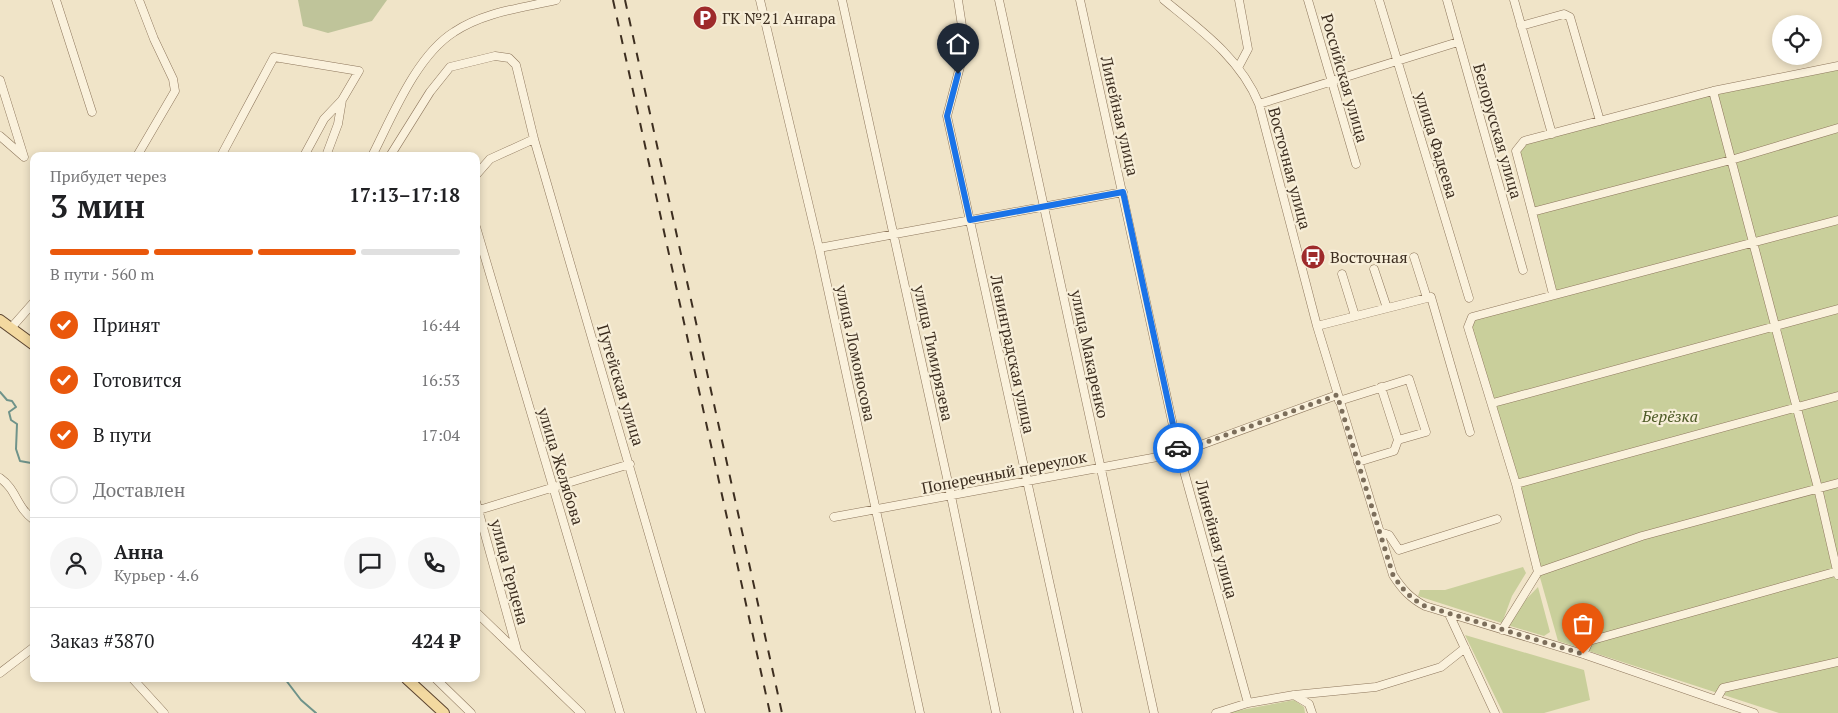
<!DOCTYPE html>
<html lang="ru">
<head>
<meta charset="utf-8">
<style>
  :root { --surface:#fff; --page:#f6f6f6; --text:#202124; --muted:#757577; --line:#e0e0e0; --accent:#ea580c }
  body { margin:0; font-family:"PT Serif",serif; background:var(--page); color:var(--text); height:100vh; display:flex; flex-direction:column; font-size:19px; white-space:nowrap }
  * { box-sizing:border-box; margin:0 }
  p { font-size:16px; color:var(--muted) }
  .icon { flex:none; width:28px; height:28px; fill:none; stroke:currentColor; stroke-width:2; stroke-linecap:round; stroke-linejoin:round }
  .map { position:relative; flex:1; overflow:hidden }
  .details { position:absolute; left:30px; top:152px; width:450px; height:530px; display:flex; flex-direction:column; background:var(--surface); border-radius:10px; box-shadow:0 2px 8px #0003 }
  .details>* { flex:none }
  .tools { position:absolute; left:1772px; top:15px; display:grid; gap:10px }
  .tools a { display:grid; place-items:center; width:50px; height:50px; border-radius:50%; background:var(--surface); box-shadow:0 2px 8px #0003; font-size:25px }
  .pin { position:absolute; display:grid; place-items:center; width:42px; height:42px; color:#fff; margin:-51px -21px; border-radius:50% 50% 50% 0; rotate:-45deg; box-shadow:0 0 5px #0007 }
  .pin .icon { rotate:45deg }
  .courier { position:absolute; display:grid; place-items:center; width:50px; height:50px; margin:-25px; border:4px solid #1a73e8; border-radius:50%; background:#fff; color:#222; box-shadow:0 1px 6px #0007 }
  .headline em { font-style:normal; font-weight:700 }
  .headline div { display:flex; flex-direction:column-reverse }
  .headline { display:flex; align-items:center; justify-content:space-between; height:85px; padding:0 20px }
  h1 { font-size:32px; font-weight:700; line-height:38px }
  .bar { display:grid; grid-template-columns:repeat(4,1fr); gap:8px 5px; align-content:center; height:60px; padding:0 20px }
  .bar i { height:6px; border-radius:4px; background:var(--line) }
  .bar .active { background:var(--accent) }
  .bar p { grid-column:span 4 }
  .line { display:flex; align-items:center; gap:12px; padding:0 20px; border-top:1px solid var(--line) }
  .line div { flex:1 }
  .round { display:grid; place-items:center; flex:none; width:52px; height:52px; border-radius:26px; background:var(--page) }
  ol { padding:0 20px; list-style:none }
  li { display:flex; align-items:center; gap:15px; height:55px }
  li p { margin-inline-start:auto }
  li .icon { padding:5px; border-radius:50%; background:var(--accent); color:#fff; stroke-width:4 }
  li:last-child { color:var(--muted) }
  li i { width:28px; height:28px; border:2px solid var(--line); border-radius:50% }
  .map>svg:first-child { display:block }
  .green { fill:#c9cf9b }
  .cemetery { fill:#bfc49a }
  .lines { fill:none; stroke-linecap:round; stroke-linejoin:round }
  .stream { stroke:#6f938a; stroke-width:2 }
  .minor-casing { stroke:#8d765c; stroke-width:9 }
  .major-casing { stroke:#5b4430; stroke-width:12 }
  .minor { stroke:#faf1dc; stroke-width:8 }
  .major { stroke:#f3d9a0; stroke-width:10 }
  .rail { stroke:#3d2e20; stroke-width:2; stroke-dasharray:9 9; stroke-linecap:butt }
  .done { stroke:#7c6e5b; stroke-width:5; stroke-dasharray:0 9 }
  .route { stroke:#1a73e8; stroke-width:6 }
  .labels { text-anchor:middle; stroke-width:4.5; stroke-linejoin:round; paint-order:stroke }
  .poi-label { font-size:16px; fill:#3d2e20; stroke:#f7eed8; text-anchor:start }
  .street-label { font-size:16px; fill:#3d2e20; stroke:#f7eed8 }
  .park-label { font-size:16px; font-style:italic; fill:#4d5a26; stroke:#f7eed8 }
</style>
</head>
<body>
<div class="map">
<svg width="1838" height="713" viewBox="0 0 1838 713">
  <rect width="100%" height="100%" fill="#f0e4c8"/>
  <path class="green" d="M1838,67V713H1779L1558,641L1469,327L1472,317L1553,294L1532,212L1519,145L1713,91Z
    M1523,567L1526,573L1512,596L1502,623L1418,596L1420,590H1445Z
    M1538,587L1550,632L1544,636L1507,625L1514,612Z
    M1465,635L1584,670L1590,700L1544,713H1503Z
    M1294,700L1304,707L1305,713H1225Z"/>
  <path class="cemetery" d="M298,0H387L372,21L328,33L303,26Z"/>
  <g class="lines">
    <path class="stream" d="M0,392L7,400L12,401L16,407L9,412L11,420L17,424L16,449L20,461L31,463L34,460
      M285,679L301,700L316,713"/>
    <defs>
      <path id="minor" d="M56,0L92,112
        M760,0L819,248L920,713
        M842,0L951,496L996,713
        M958,0L964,39L962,59L947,116L1078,713
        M999,0L1154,713
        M1080,0L1179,453L1248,703
        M1164,0C1201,30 1241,59 1259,104L1317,326L1393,575C1402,589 1410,598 1425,606L1583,654L1754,713
        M1308,0L1356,164
        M1379,0L1469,298
        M1447,0L1523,270
        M1514,0L1552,134
        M1521,26L1564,14L1570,17L1600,121
        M1239,66L1248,49L1239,0
        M1838,66L1713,91L1524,141L1516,151L1532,212L1731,160L1838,128
        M0,80L24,157
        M1713,91L1818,488L1838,575
        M1259,104L1458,42
        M0,136L23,156
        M137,156L175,91L173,79L154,39L139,0
        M221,156L274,57L359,71L342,100L324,119L304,156
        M326,156L338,124L342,100
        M372,156C392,117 416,56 454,32C484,12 522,8 556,0
        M390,156L430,92L450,67L495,56L509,58L516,65L534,139L701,713
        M476,175L490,159L534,139
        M1532,212L1553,294
        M476,227L620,713
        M819,248L1123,192
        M1414,257L1427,298
        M1374,269L1387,308
        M1342,274L1355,316
        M1317,326L1431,297L1470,432
        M11,328L34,302
        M1339,401L1409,379L1426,432L1398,440
        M1493,403L1838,309
        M1358,462L1394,451L1398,440L1381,387
        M0,478C17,490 16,507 34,520
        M1516,484L1838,396
        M476,502L517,650
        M479,510L630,464
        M834,517L1179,453L1337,395
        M1380,532L1389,535L1399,550L1497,519
        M1538,572L1642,536L1838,483
        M476,612L581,713
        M1449,614L1495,713
        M1502,630L1538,572L1516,484L1468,327L1472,317L1838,220
        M1583,654L1589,641L1838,571
        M0,673L34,647
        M133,679L164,713
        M436,679L471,713
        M1294,695L1309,704L1312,713
        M1716,700L1723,688L1838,662
        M1216,713L1248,703L1294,695L1376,687L1441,667L1465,648"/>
      <path id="major" d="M0,320L34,345
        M407,679L444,713"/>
    </defs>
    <use href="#minor" class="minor-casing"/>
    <use href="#major" class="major-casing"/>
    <use href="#minor" class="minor"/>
    <use href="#major" class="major"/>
    <path class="rail" d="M613,0L770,713
      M625,0L782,713"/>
  </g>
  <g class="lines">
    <path class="done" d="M1178,448L1179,452L1337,395L1393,575C1402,589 1410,598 1425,606L1583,654"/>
    <path class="route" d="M958,74L947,116L970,220L1123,192L1178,448"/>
  </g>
  <defs>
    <symbol id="parking-disc" viewBox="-11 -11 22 22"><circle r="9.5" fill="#9e2a2b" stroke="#f7eed8"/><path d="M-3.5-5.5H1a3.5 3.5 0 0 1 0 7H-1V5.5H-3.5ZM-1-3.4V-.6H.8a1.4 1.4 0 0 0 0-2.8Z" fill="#fff"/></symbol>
    <symbol id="bus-disc" viewBox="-11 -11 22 22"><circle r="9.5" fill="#9e2a2b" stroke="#f7eed8"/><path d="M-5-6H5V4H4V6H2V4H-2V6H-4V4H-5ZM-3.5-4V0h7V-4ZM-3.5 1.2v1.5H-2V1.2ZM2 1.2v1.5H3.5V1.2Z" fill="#fff"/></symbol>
  </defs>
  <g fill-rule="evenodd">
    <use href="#parking-disc" x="691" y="4" width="28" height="28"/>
    <use href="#bus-disc" x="1299" y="243" width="28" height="28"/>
  </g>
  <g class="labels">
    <g class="poi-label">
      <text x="722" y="24">ГК №21 Ангара</text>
      <text x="1330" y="263">Восточная</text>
    </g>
    <g class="street-label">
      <text transform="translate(1345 78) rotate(74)" y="6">Российская улица</text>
      <text transform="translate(1120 116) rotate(77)" y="6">Линейная улица</text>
      <text transform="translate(1498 131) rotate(74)" y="6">Белорусская улица</text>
      <text transform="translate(1437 145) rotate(73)" y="6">улица Фадеева</text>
      <text transform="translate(1290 168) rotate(75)" y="6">Восточная улица</text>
      <text transform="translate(856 353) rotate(78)" y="6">улица Ломоносова</text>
      <text transform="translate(934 353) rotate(78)" y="6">улица Тимирязева</text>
      <text transform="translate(1013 354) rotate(78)" y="6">Ленинградская улица</text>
      <text transform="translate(1090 354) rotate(78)" y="6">улица Макаренко</text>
      <text transform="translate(621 385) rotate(73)" y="6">Путейская улица</text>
      <text transform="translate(561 466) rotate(73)" y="6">улица Желябова</text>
      <text transform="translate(1004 472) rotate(-11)" y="6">Поперечный переулок</text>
      <text transform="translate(1217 539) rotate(75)" y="6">Линейная улица</text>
      <text transform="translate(510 572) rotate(75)" y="6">улица Герцена</text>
    </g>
    <g class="park-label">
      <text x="1670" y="422">Берёзка</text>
    </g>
  </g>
</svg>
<div class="tools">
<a><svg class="icon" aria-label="locate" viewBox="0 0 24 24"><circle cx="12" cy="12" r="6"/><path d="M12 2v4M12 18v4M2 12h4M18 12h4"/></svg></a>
</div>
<div class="pin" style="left:1583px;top:654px;background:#ea580c"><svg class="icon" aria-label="bag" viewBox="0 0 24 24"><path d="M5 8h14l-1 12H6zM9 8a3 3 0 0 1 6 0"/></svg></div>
<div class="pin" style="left:958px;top:74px;background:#1f2937"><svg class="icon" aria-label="home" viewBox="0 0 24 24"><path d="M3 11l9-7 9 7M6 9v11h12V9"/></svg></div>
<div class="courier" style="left:1178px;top:448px"><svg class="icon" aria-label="car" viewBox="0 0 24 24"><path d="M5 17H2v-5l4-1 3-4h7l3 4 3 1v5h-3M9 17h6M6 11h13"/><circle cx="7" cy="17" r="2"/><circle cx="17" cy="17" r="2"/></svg></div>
<section class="details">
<div class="headline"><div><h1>3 мин</h1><p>Прибудет через</p></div><em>17:13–17:18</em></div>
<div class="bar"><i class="active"></i><i class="active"></i><i class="active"></i><i></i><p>В пути · 560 m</p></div>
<ol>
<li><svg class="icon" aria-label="check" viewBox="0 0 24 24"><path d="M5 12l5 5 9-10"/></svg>Принят<p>16:44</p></li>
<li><svg class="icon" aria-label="check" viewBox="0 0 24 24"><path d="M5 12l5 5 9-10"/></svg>Готовится<p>16:53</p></li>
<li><svg class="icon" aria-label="check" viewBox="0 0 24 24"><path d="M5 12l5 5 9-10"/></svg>В пути<p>17:04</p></li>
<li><i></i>Доставлен</li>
</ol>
<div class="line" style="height:90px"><a class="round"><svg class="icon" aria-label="person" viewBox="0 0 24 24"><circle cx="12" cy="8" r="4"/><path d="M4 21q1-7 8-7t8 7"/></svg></a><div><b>Анна</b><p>Курьер · 4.6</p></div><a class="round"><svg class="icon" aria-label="chat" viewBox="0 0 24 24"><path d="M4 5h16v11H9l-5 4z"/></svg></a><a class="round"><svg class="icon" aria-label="phone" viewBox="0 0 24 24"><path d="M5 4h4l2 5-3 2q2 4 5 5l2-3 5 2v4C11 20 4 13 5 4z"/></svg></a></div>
<div class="line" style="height:65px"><div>Заказ #3870</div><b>424 ₽</b></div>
</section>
</div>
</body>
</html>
